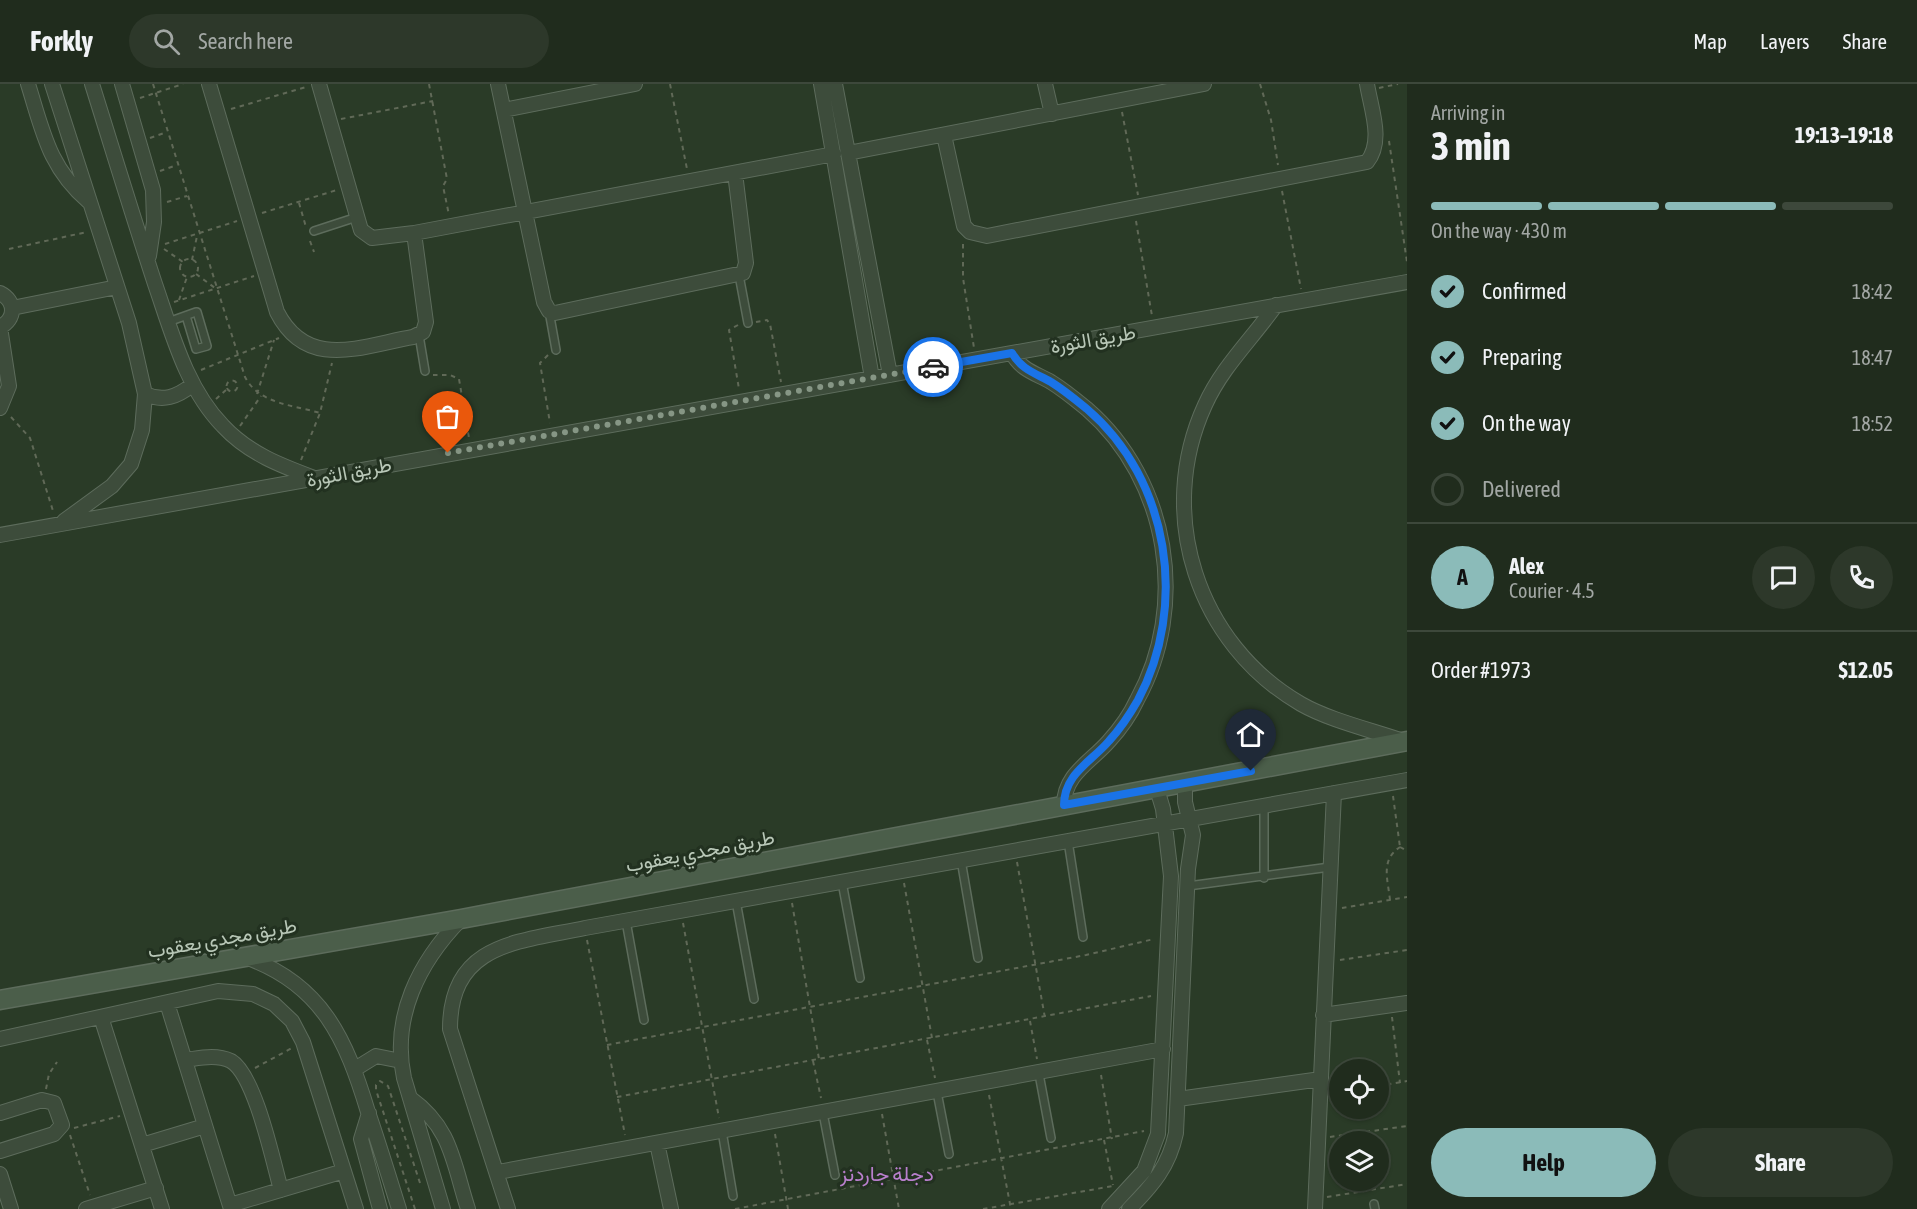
<!DOCTYPE html>
<html lang="en">
<head>
<meta charset="utf-8">
<style>
  :root { --surface:#202c1d; --page:#2d382a; --text:#f1f3f6; --muted:#a2a7a4; --line:#3d483b; --accent:#8bbbb9 }
  body { margin:0; font-family:"Asap Condensed",Vazirmatn,sans-serif; background:var(--page); color:var(--text); height:100vh; display:flex; flex-direction:column; font-size:22px; white-space:nowrap }
  * { box-sizing:border-box; margin:0 }
  p { font-size:20px; color:var(--muted) }
  .icon { flex:none; width:33px; height:33px; fill:none; stroke:currentColor; stroke-width:2; stroke-linecap:round; stroke-linejoin:round }
  .map { position:relative; flex:1; overflow:hidden }
  .side { display:flex; flex-direction:column; background:var(--surface); width:510px }
  .side>* { flex:none }
  .controls { position:absolute; left:1329px; top:975px; display:grid; gap:12px }
  .controls a { display:grid; place-items:center; width:60px; height:60px; border-radius:50%; background:var(--surface); box-shadow:0 2px 4px #0004,0 0 0 2px var(--line); font-size:30px }
  .pin { position:absolute; display:grid; place-items:center; width:51px; height:51px; color:#fff; margin:-62px -26px; border-radius:50% 50% 50% 0; rotate:-45deg; box-shadow:0 0 6px #0007 }
  .pin .icon { rotate:45deg }
  .courier { position:absolute; display:grid; place-items:center; width:60px; height:60px; margin:-30px; border:4px solid #1a73e8; border-radius:50%; background:#fff; color:#222; box-shadow:0 2px 8px #0007 }
  .headline em { font-style:normal; font-weight:700 }
  .headline div { display:flex; flex-direction:column-reverse }
  .headline { display:flex; align-items:center; justify-content:space-between; height:102px; padding:0 24px }
  h1 { font-size:39px; font-weight:700; line-height:45px }
  .bar { display:grid; grid-template-columns:repeat(4,1fr); gap:9px 6px; align-content:center; height:72px; padding:0 24px }
  .bar i { height:8px; border-radius:4px; background:var(--line) }
  .bar .current { background:var(--accent) }
  .bar p { grid-column:span 4 }
  .line { display:flex; align-items:center; gap:15px; padding:0 24px; border-top:2px solid var(--line) }
  .line div { flex:1 }
  .round { display:grid; place-items:center; flex:none; width:63px; height:63px; border-radius:32px; background:var(--page) }
  ol { padding:0 24px; list-style:none }
  li { display:flex; align-items:center; gap:18px; height:66px }
  li p { margin-inline-start:auto }
  li .icon { padding:6px; border-radius:50%; background:var(--accent); color:#111; stroke-width:4 }
  li:last-child { color:var(--muted) }
  li i { width:33px; height:33px; border:3px solid var(--line); border-radius:50% }
  .action { display:flex; gap:12px; margin-top:auto; padding:12px 24px }
  .action a { flex:1; height:69px; border-radius:36px; background:var(--accent); color:#111; font-size:24px; font-weight:700; line-height:69px; text-align:center }
  .action a+a { background:var(--page); color:var(--text) }
  header { display:flex; align-items:center; gap:36px; box-sizing:border-box; height:84px; padding:0 30px; background:var(--surface); border-bottom:2px solid var(--line) }
  header strong { font-size:28px }
  nav { display:flex; gap:33px; margin-inline-start:auto; font-size:21px }
  .search { width:420px; height:54px; background:var(--page); display:flex; align-items:center; gap:15px; box-sizing:border-box; padding:0 21px; border-radius:33px; color:var(--muted); font-size:22px }
  main { display:flex; flex:1; min-height:0 }
  .map>svg:first-child { display:block }
  .lines { fill:none; stroke-linecap:round; stroke-linejoin:round }
  .lane-casing { stroke:#5d6c5c; stroke-width:10 }
  .street-casing { stroke:#5d6c5c; stroke-width:16 }
  .secondary-casing { stroke:#5d6c5c; stroke-width:21 }
  .path { stroke:#606957; stroke-width:2; stroke-dasharray:4.5 4.5; stroke-linecap:butt }
  .lane { stroke:#3d4c3b; stroke-width:7 }
  .street { stroke:#3d4c3b; stroke-width:14 }
  .secondary { stroke:#4b5e4a; stroke-width:18 }
  .done { stroke:#869685; stroke-width:6; stroke-dasharray:0 10.8 }
  .route { stroke:#1a73e8; stroke-width:8 }
  .labels { text-anchor:middle; stroke-width:6; stroke-linejoin:round; paint-order:stroke }
  .street-label { font-size:20px; fill:#b8c7b7; stroke:#223120 }
  .neighbourhood-label { font-size:21px; fill:#b97fcd; stroke:#223120 }
</style>
</head>
<body>
<header>
<strong>Forkly</strong>
<div class="search"><svg class="icon" aria-label="search" viewBox="0 0 24 24"><circle cx="10" cy="10" r="6"/><path d="M15 15l6 6"/></svg>Search here</div>
<nav><a>Map</a><a>Layers</a><a>Share</a></nav>
</header>
<main>
<div class="map">
<svg width="1407" height="1125" viewBox="0 0 1407 1125">
  <rect width="100%" height="100%" fill="#2a3b27"/>
  <g class="lines">
    <defs>
      <path id="lane" d="M314,147L357,133
        M739,191L748,239
        M549,227L556,266
        M168,238L196,228H197L207,262L196,265L186,232
        M419,251L425,287
        M1068,757L1083,853
        M961,776L978,874
        M1264,794V721
        M842,798L860,894
        M1188,802L1330,783
        M736,817L754,915
        M626,837L644,936
        M1039,990L1051,1054
        M937,1008L949,1070
        M823,1029L835,1091
        M722,1047L733,1112
        M1374,1120L1375,1125"/>
      <path id="street" d="M28,0C43,48 49,84 89,118
        M52,0L129,239L145,310L142,346L131,380L112,402L64,437
        M92,0C113,67 133,133 155,200C172,249 186,304 223,342C249,370 282,382 317,395
        M122,0L153,106L154,138L149,172
        M209,0L277,228C307,287 361,262 413,253L423,248L426,238L414,149
        M319,0L361,146L372,154L414,149L834,70
        M498,0L544,218L549,227L555,229L743,189L746,179L735,89
        M821,0L872,294
        M835,0L890,291
        M1045,0L1052,30
        M504,26L635,0
        M944,51L964,142L970,148L987,152L1367,78C1384,57 1371,25 1367,0
        M848,69L1204,0
        M0,209C16,217 16,235 0,243
        M1276,221C1252,255 1222,283 1205,321C1155,430 1197,560 1301,620C1329,636 1371,646 1403,657
        M12,224L117,203
        M1012,269C1021,286 1035,289 1051,298C1064,306 1076,316 1087,325C1169,396 1189,522 1137,616C1130,631 1120,645 1109,657C1091,678 1064,690 1064,721
        M145,310C163,318 177,313 192,301
        M0,324L9,302L0,243
        M0,451L1407,198
        M245,873C322,900 346,955 368,1028C379,1060 389,1093 399,1125
        M167,919L231,1125
        M1323,931L1407,919
        M101,933L162,1125
        M0,955L218,907L253,910L274,920L292,937L303,958L356,1125
        M185,976C200,974 216,970 231,977C255,991 273,1077 281,1106
        M355,985L376,972L401,977
        M410,1014C452,1044 453,1079 468,1125
        M1178,1015L1321,995
        M0,1029L42,1016L54,1019L62,1041L54,1050L0,1067
        M369,1029L361,1055L380,1125
        M657,1059L671,1125
        M142,1061L205,1042
        M498,1088L1163,965
        M0,1090L11,1125
        M230,1121L344,1087
        M86,1125L156,1104
        M443,1125L404,994C391,933 419,878 461,835
        M508,1125L450,945C450,859 518,858 585,844L1407,696
        M1109,1125L1144,1087L1158,1050L1171,792L1163,725L1157,705
        M1129,1125C1153,1101 1169,1082 1176,1049L1188,785L1193,751L1185,718V700
        M1315,1125L1334,709"/>
      <path id="secondary" d="M0,916L461,835L1407,657"/>
    </defs>
    <use href="#lane" class="lane-casing"/>
    <use href="#street" class="street-casing"/>
    <use href="#secondary" class="secondary-casing"/>
    <path class="path" d="M153,0L245,293C259,320 293,321 320,329
      M429,0L447,95L443,102L449,131
      M670,0L687,85
      M1260,0L1271,36L1278,81
      M1379,4L1398,0
      M140,14L183,0
      M231,25L306,3
      M1122,28L1138,111
      M341,35L433,17
      M150,54L167,48
      M1389,57L1407,178
      M160,87L177,81
      M1282,107L1301,205
      M167,118L187,112
      M299,119L306,143
      M262,129L337,106
      M1136,137L1152,232
      M310,157L314,168
      M165,160L237,137
      M963,160V194L974,264
      M9,165L87,148
      M164,165L183,178
      M180 184a9 9 0 1 1 18 0a9 9 0 1 1-18 0Z
      M192,176L197,152
      M196,190L215,204
      M179,216L187,193
      M174,218L254,192
      M756,238L767,236L770,240L781,298
      M738,241L729,246L739,305
      M548,271L540,279L550,339
      M201,286L279,254
      M433,291H450L459,295L469,354
      M226.5 302a5.5 5.5 0 1 1 11 0a5.5 5.5 0 1 1-11 0Z
      M257,310L274,256
      M216,315L227,305
      M11,333L30,354L54,430
      M240,342L261,312
      M301,376L320,329L332,279
      M1393,712L1400,763
      M1400,763L1407,767
      M1017,778L1045,934
      M904,799L932,954
      M1390,816C1388,796 1380,776 1400,763
      M792,819L819,975
      M1342,824L1407,813
      M683,839L719,1034
      M587,856L625,1051
      M1340,876L1407,866
      M1392,933L1400,999
      M1030,937L1037,975
      M927,956L935,994
      M607,961L1086,871L1154,855
      M813,977L821,1014
      M255,984L292,964
      M1101,991L1112,1055
      M1378,1002L1407,997
      M46,1005L49,990L57,978
      M989,1011L1011,1125
      M617,1013L1151,912
      M882,1030L899,1125
      M74,1044L120,1032
      M775,1050L788,1125
      M70,1051L90,1111
      M1330,1053L1407,1042
      M1104,1056L1113,1101
      M1327,1113L1407,1100
      M415,1125L376,1006V1001L380,997L388,1002L420,1099
      M735,1125L1144,1047
      M983,1125L1113,1102"/>
    <use href="#lane" class="lane"/>
    <use href="#street" class="street"/>
    <use href="#secondary" class="secondary"/>
  </g>
  <g class="lines">
    <path class="done" d="M448,369L933,283"/>
    <path class="route" d="M933,283L1012,269C1022,286 1035,289 1051,298C1064,306 1076,316 1087,325C1170,396 1188,522 1138,616C1130,630 1120,645 1109,657C1091,678 1064,690 1064,721L1251,687"/>
  </g>
  <g class="labels">
    <g class="street-label">
      <text transform="translate(1093 255) rotate(-10)" y="7">طريق الثورة</text>
      <text transform="translate(349 388) rotate(-11)" y="7">طريق الثورة</text>
      <text transform="translate(700 767) rotate(-11)" y="7">طريق مجدي يعقوب</text>
      <text transform="translate(222 854) rotate(-10)" y="7">طريق مجدي يعقوب</text>
    </g>
    <g class="neighbourhood-label">
      <text x="887" y="1097">دجلة جاردنز</text>
    </g>
  </g>
</svg>
<div class="controls">
<a><svg class="icon" aria-label="locate" viewBox="0 0 24 24"><circle cx="12" cy="12" r="6"/><path d="M12 2v4M12 18v4M2 12h4M18 12h4"/></svg></a>
<a><svg class="icon" aria-label="layers" viewBox="0 0 24 24"><path d="M12 4l9 5-9 5-9-5zM3 14l9 5 9-5"/></svg></a>
</div>
<div class="pin" style="left:448px;top:369px;background:#ea580c"><svg class="icon" aria-label="bag" viewBox="0 0 24 24"><path d="M5 8h14l-1 12H6zM9 8a3 3 0 0 1 6 0"/></svg></div>
<div class="pin" style="left:1251px;top:687px;background:#1f2937"><svg class="icon" aria-label="home" viewBox="0 0 24 24"><path d="M3 11l9-7 9 7M6 9v11h12V9"/></svg></div>
<div class="courier" style="left:933px;top:283px"><svg class="icon" aria-label="car" viewBox="0 0 24 24"><path d="M5 17H2v-5l4-1 3-4h7l3 4 3 1v5h-3M9 17h6M6 11h13"/><circle cx="7" cy="17" r="2"/><circle cx="17" cy="17" r="2"/></svg></div>
</div>
<section class="side">
<div class="headline"><div><h1>3 min</h1><p>Arriving in</p></div><em>19:13–19:18</em></div>
<div class="bar"><i class="current"></i><i class="current"></i><i class="current"></i><i></i><p>On the way · 430 m</p></div>
<ol>
<li><svg class="icon" aria-label="check" viewBox="0 0 24 24"><path d="M5 12l5 5 9-10"/></svg>Confirmed<p>18:42</p></li>
<li><svg class="icon" aria-label="check" viewBox="0 0 24 24"><path d="M5 12l5 5 9-10"/></svg>Preparing<p>18:47</p></li>
<li><svg class="icon" aria-label="check" viewBox="0 0 24 24"><path d="M5 12l5 5 9-10"/></svg>On the way<p>18:52</p></li>
<li><i></i>Delivered</li>
</ol>
<div class="line" style="height:108px"><b class="round" style="background:var(--accent);color:#111">A</b><div><b>Alex</b><p>Courier · 4.5</p></div><a class="round"><svg class="icon" aria-label="chat" viewBox="0 0 24 24"><path d="M4 5h16v11H9l-5 4z"/></svg></a><a class="round"><svg class="icon" aria-label="phone" viewBox="0 0 24 24"><path d="M5 4h4l2 5-3 2q2 4 5 5l2-3 5 2v4C11 20 4 13 5 4z"/></svg></a></div>
<div class="line" style="height:78px"><div>Order #1973</div><b>$12.05</b></div>
<div class="action"><a>Help</a><a>Share</a></div>
</section>
</main>
</body>
</html>
